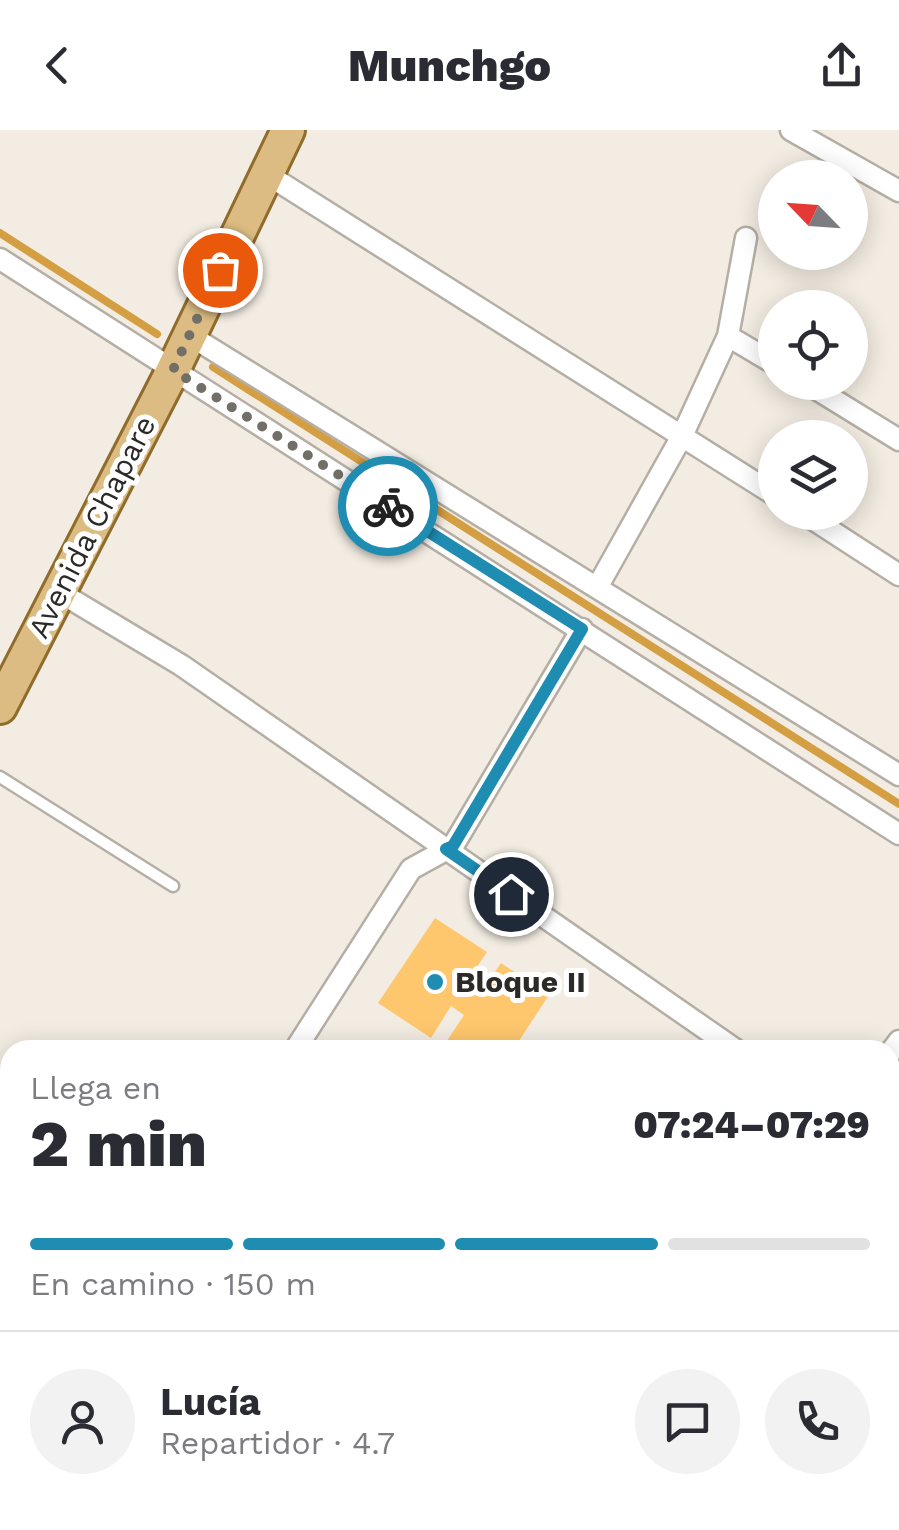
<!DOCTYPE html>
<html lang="es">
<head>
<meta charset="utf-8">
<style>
  :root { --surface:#fff; --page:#f2f2f3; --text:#2b2b33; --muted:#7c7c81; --line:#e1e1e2; --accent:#1f8cb2 }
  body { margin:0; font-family:"Work Sans",sans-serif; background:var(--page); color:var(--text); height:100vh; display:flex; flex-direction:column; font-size:38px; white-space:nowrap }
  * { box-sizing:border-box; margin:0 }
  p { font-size:32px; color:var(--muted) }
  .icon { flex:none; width:55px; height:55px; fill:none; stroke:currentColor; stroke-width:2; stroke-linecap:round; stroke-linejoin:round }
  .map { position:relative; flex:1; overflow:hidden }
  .drawer { position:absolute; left:0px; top:910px; width:900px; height:490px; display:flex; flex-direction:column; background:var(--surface); border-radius:30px 30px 0 0; box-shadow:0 5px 25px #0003 }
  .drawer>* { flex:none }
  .needle { width:65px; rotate:295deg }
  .fabs { position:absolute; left:758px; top:30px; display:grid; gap:20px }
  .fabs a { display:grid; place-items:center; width:110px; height:110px; border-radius:50%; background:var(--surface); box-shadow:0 5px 25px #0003; font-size:50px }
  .pin { position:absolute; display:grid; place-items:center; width:85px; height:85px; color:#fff; margin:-42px; border:5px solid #fff; border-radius:50%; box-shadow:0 2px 10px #0007 }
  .courier { position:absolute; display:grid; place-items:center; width:100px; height:100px; margin:-50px; border:8px solid #1f8cb2; border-radius:50%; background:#fff; color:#222; box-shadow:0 2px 12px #0007 }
  .head em { font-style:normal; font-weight:800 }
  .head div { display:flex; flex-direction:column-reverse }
  .head { display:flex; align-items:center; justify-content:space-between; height:170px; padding:0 30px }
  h1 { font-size:65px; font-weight:800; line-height:75px }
  .bar { display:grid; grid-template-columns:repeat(4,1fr); gap:15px 10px; align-content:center; height:120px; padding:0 30px }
  .bar i { height:12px; border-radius:8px; background:var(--line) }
  .bar .on { background:var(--accent) }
  .bar p { grid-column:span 4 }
  .line { display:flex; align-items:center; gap:25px; padding:0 30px; border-top:2px solid var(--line) }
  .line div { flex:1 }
  .round { display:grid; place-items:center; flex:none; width:105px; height:105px; border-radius:52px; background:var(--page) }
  header { display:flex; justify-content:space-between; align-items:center; height:130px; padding:0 30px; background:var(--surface); font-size:45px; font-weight:800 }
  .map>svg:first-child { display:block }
  .green { fill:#f9d9a9 }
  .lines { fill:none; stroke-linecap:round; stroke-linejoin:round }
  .stream { stroke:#d49e42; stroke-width:8 }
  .building { fill:#ffc76d }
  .lane-casing { stroke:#b5aea5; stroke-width:15 }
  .street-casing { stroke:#b5aea5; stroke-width:25 }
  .primary-casing { stroke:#8f6c2b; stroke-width:38 }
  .lane { stroke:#fff; stroke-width:10 }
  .street { stroke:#fff; stroke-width:20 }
  .primary { stroke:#dcbc82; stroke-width:32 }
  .done { stroke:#726e68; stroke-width:10; stroke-dasharray:0 18 }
  .route { stroke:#1f8cb2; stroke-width:12 }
  .poi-dot { fill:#1f8cb2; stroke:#fff; stroke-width:4 }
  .labels { text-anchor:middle; stroke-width:10; stroke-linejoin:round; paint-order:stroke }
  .street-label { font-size:30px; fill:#2c2a26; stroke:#fff }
  .poi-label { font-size:30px; font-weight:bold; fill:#2c2a26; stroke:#fff; text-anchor:start }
</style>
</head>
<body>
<header><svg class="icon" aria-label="back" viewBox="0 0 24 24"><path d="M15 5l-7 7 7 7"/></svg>Munchgo<svg class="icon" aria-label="share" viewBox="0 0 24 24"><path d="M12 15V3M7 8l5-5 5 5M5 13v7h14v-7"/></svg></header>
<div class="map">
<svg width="899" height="1400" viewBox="0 0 899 1400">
  <rect width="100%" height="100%" fill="#f3ece2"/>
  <path class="green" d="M0,1069L10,1076V1284L0,1274Z
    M899,1196V1340L890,1344V1206Z
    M122,1390H440L453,1400H133Z
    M692,1390H855L848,1400H682Z"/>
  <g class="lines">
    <path class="stream" d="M0,103L157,204
      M213,237L899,674
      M0,1229L10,1241
      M209,1390L232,1396L268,1390
      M308,1390L338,1400"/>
  </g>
  <path class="building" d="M435,788L487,822L470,847L485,857L501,833L549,865L513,920H441L464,885L451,876L431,908L378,873Z"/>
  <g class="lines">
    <defs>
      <path id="lane" d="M0,647L173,756"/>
      <path id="street" d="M791,0L899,61
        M265,43L775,365
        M0,129L899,704
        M189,205L899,645
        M728,206L775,234
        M805,252L899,310
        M802,382L899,445
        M598,456L682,306L728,206L746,108
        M59,462L181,535L736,920
        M295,920L411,739L453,716L582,499
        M890,923L899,911
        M0,950L10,957
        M890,1028L899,1035
        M890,1177L899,1168"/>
      <path id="primary" d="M0,577L173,240L288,0"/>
    </defs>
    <use href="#lane" class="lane-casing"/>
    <use href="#street" class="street-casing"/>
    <use href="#primary" class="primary-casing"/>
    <use href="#lane" class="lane"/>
    <use href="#street" class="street"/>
    <use href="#primary" class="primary"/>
  </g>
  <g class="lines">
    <path class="done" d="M220,140L173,240L388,376"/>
    <path class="route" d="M388,376L582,499L453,716L446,719L511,764"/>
  </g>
  <circle class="poi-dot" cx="435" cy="852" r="10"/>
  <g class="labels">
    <g class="street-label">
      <text transform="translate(92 397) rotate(-63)" y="10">Avenida Chapare</text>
    </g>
    <g class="poi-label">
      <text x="455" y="862">Bloque II</text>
    </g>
  </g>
</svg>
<div class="fabs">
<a><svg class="needle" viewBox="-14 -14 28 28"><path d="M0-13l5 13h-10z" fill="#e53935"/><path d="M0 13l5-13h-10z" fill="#7c7c81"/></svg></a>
<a><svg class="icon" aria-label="locate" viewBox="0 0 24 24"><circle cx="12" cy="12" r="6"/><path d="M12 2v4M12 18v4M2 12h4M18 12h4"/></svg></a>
<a><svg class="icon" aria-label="layers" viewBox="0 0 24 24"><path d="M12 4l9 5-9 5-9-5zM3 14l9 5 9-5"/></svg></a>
</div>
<div class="pin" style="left:220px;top:140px;background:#ea580c"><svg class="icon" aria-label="bag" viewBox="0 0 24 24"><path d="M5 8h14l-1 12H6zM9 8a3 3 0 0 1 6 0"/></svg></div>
<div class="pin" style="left:511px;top:764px;background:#1f2937"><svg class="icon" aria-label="home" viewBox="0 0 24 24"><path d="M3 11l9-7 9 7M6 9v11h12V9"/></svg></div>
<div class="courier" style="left:388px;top:376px"><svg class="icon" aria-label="bike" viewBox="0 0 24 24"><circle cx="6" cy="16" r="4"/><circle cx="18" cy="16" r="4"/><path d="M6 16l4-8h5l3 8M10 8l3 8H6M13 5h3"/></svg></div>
<section class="drawer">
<div class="head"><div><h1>2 min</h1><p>Llega en</p></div><em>07:24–07:29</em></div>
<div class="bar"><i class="on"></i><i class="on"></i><i class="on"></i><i></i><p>En camino · 150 m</p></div>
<div class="line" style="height:180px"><a class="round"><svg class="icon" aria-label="person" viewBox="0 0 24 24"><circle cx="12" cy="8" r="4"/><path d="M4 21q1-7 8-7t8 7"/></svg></a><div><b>Lucía</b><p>Repartidor · 4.7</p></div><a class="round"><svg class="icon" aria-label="chat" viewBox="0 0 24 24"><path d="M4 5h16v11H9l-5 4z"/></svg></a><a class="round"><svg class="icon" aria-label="phone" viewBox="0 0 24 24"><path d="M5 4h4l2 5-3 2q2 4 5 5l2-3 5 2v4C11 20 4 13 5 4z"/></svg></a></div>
</section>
</div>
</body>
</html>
